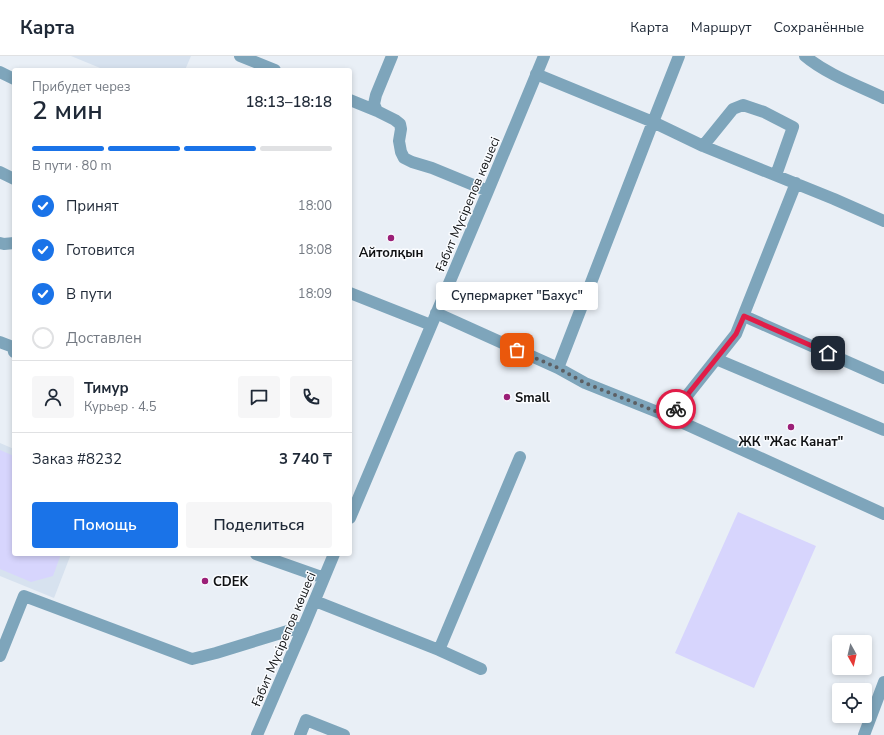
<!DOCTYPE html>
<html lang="ru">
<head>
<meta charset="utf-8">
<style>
  :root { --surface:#fff; --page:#f6f6f7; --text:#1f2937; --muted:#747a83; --line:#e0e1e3; --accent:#1a73e8 }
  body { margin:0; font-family:"Nunito Sans",sans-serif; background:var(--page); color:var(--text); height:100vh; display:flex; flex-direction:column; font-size:15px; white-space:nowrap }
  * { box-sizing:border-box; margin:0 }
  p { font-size:13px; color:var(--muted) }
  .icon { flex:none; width:22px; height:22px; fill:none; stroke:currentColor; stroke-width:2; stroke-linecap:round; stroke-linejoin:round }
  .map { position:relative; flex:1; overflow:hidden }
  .sheet { position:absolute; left:12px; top:12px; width:340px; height:488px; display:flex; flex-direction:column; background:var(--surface); border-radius:4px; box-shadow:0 2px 6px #0003 }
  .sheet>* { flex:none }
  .needle { width:26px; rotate:172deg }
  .controls { position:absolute; left:832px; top:579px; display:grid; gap:8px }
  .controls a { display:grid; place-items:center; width:40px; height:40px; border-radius:4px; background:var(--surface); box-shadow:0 2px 6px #0003; font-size:20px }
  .pin { position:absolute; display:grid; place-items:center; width:34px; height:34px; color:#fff; margin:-17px; border-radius:8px; box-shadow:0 2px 6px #0006 }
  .courier { position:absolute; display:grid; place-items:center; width:40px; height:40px; margin:-20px; border:3px solid #e11d48; border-radius:50%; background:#fff; color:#222; box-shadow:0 1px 5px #0007 }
  .bubble { position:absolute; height:28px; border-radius:4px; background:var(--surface); box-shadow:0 2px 6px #0003; font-size:13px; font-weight:600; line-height:28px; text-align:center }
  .summary em { font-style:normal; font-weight:600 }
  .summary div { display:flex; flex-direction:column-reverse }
  .summary { display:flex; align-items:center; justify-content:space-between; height:68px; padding:0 20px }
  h1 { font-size:26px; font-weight:600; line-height:30px }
  .bar { display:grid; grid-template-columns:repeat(4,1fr); gap:6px 4px; align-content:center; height:48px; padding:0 20px }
  .bar i { height:5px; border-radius:3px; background:var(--line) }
  .bar .on { background:var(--accent) }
  .bar p { grid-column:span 4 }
  .line { display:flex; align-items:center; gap:10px; padding:0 20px; border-top:1px solid var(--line) }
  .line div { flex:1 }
  .round { display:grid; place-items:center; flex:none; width:42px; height:42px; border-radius:4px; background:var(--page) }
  ol { padding:0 20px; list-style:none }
  li { display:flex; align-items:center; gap:12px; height:44px }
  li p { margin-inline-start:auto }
  li .icon { padding:4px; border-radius:50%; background:var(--accent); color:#fff; stroke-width:4 }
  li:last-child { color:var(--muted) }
  li i { width:22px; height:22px; border:2px solid var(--line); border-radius:50% }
  .cta { display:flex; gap:8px; margin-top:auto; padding:8px 20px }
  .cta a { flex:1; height:46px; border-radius:4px; background:var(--accent); color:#fff; font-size:16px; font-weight:600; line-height:46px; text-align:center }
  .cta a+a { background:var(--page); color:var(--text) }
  header { display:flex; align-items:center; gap:24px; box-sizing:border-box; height:56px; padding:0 20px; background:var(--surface); border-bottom:1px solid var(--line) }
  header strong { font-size:19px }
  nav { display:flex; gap:22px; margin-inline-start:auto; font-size:14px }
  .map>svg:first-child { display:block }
  .built { fill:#d7e2ef }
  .pitch { fill:#d7d5fd }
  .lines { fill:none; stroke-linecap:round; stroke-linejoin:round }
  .minor { stroke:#7ea5bb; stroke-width:12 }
  .done { stroke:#5c5f63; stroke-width:4; stroke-dasharray:0 7.2 }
  .route { stroke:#e11d48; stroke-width:5 }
  .poi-dot { fill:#9b1f77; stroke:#fafcff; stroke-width:1.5 }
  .labels { text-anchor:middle; stroke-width:3; stroke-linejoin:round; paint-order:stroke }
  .street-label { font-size:13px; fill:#101214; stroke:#fafcff }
  .poi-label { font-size:13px; font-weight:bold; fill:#101214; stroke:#fafcff }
</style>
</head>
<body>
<header>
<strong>Карта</strong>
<nav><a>Карта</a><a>Маршрут</a><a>Сохранённые</a></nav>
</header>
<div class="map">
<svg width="884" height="679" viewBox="0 0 884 679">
  <rect width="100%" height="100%" fill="#e9eff6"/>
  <path class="built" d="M71,0H191L185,14H105Z
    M0,387L14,393V498H71L54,542L0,520Z"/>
  <path class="pitch" d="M0,394L14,400V498H61L53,520L31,526L0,513Z
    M738,456L816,490L754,632L675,597Z"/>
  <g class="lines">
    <path class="minor" d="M240,0L275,14
      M392,0L376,39L374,48L377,55L395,64L400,68L401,73L399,85L401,96L404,102L412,106L432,112L488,135
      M805,0C826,18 859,30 884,42
      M0,16L14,23
      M536,18L653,66L679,0
      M350,44L377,55
      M703,90L733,53L743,49L764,56L793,71L776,119
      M0,116L14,123
      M0,187L4,188L14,187
      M350,237L431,269
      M436,257L558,312L585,327L670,361L884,458
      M744,260L884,322
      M0,286L13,291L14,296
      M716,303L884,374
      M558,312L653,66L703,90L834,143L884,165
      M670,361L736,278L796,127
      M350,462L488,135L544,0
      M256,498L324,522
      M315,545L439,594L520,401
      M439,594L481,613
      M0,600L24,540L192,603L216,597L304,570
      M257,679L304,570L334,498
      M300,679L306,664L344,679
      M864,679L884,626"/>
  </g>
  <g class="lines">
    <path class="done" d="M517,294L558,312L585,327L670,361L676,353"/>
    <path class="route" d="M676,353L736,278L744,260L828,297"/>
  </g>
  <g class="poi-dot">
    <circle cx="391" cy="182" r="4"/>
    <circle cx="507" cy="341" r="4"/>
    <circle cx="791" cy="371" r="4"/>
    <circle cx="205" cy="525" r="4"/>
  </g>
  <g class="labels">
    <g class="street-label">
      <text transform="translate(467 148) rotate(-67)" y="5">Ғабит Мүсірепов көшесі</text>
      <text transform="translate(283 583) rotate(-67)" y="5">Ғабит Мүсірепов көшесі</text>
    </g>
    <g class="poi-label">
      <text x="391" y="201">Айтолқын</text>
      <text x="515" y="346" text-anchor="start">Small</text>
      <text x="791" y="390">ЖК "Жас Канат"</text>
      <text x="213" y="530" text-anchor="start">CDEK</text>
    </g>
  </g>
</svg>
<div class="controls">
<a><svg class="needle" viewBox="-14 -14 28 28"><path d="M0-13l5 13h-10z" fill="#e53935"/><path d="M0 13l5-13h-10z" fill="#747a83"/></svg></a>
<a><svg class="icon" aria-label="locate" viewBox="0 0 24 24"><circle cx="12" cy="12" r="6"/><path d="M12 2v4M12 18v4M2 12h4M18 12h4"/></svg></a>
</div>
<div class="pin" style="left:517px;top:294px;background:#ea580c"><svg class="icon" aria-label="bag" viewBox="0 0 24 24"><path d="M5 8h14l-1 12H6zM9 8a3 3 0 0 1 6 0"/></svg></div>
<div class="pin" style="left:828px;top:297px;background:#1f2937"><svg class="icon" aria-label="home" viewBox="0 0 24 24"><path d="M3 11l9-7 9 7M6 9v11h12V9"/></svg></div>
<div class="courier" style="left:676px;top:353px"><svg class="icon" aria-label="bike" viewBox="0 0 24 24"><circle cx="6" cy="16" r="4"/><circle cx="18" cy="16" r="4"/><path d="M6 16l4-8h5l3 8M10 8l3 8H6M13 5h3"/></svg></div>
<div class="bubble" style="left:436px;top:226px;width:162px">Супермаркет &quot;Бахус&quot;</div>
<section class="sheet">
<div class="summary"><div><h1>2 мин</h1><p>Прибудет через</p></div><em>18:13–18:18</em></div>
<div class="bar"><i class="on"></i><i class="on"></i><i class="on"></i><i></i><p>В пути · 80 m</p></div>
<ol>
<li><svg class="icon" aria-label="check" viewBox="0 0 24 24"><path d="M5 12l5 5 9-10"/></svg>Принят<p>18:00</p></li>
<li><svg class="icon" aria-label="check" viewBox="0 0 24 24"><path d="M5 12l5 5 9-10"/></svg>Готовится<p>18:08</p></li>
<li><svg class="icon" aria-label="check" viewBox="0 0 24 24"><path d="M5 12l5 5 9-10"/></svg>В пути<p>18:09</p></li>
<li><i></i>Доставлен</li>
</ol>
<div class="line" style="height:72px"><a class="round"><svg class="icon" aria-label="person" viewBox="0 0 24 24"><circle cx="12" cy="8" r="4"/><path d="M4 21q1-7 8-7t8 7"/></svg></a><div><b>Тимур</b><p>Курьер · 4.5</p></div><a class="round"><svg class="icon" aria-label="chat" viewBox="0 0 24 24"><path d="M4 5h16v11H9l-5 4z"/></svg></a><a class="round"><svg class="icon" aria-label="phone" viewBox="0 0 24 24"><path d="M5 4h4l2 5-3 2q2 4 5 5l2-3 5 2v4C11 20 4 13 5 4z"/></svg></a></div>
<div class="line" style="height:52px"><div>Заказ #8232</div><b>3 740 ₸</b></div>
<div class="cta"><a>Помощь</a><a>Поделиться</a></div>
</section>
</div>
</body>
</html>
